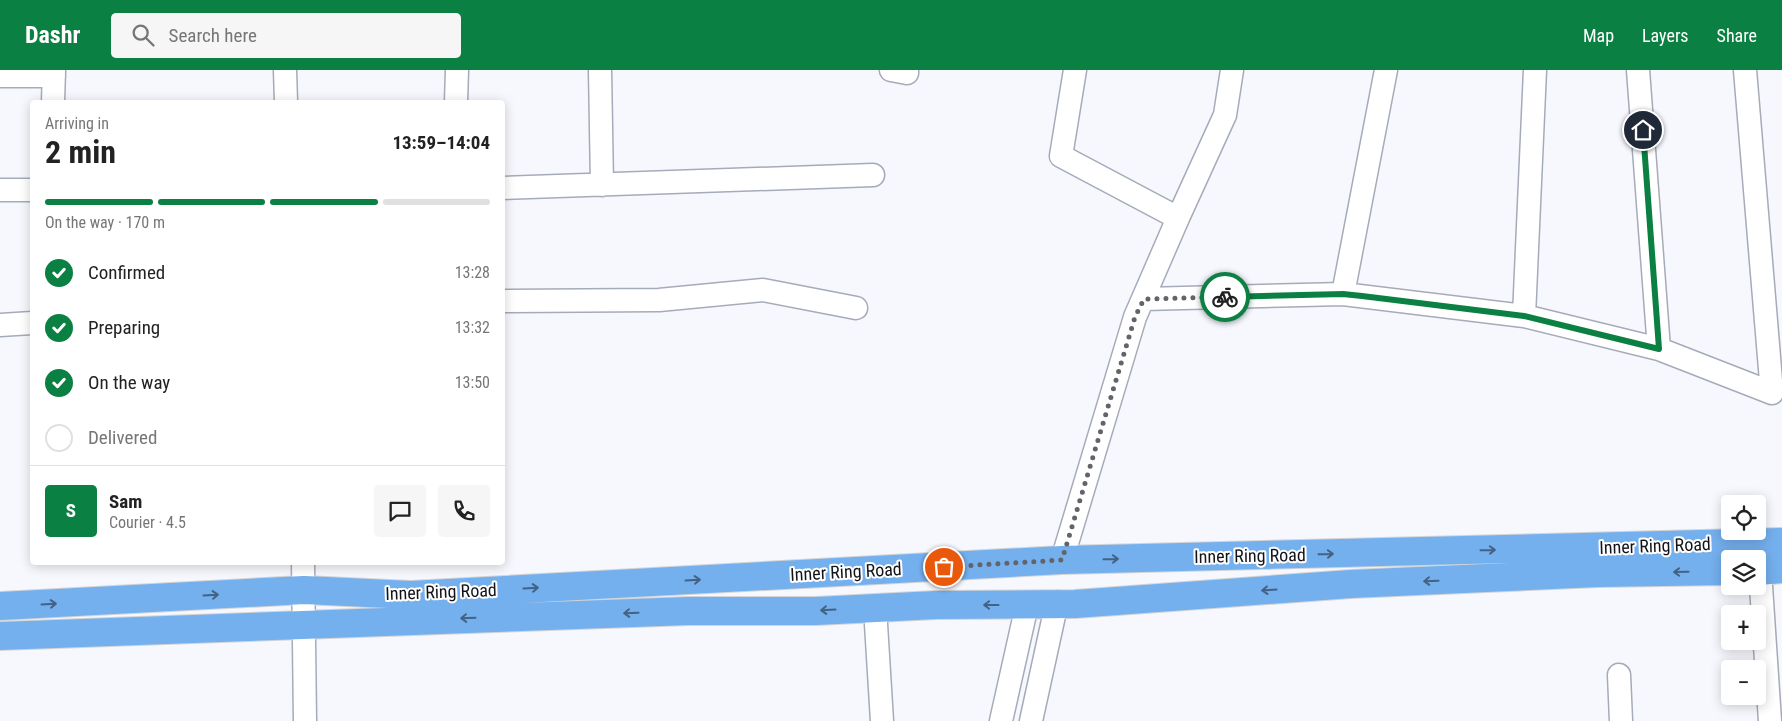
<!DOCTYPE html>
<html lang="en">
<head>
<meta charset="utf-8">
<style>
  :root { --surface:#fff; --page:#f6f6f6; --text:#222; --muted:#767676; --line:#e0e0e0; --accent:#0b8043 }
  body { margin:0; font-family:"Roboto Condensed",sans-serif; background:var(--page); color:var(--text); height:100vh; display:flex; flex-direction:column; font-size:19px; white-space:nowrap }
  * { box-sizing:border-box; margin:0 }
  p { font-size:16px; color:var(--muted) }
  .icon { flex:none; width:28px; height:28px; fill:none; stroke:currentColor; stroke-width:2; stroke-linecap:round; stroke-linejoin:round }
  .map { position:relative; flex:1; overflow:hidden }
  .side { position:absolute; left:30px; top:30px; width:475px; height:465px; display:flex; flex-direction:column; background:var(--surface); border-radius:5px; box-shadow:0 2px 12px #0003 }
  .side>* { flex:none }
  .buttons { position:absolute; left:1721px; top:425px; display:grid; gap:10px }
  .buttons a { display:grid; place-items:center; width:45px; height:45px; border-radius:5px; background:var(--surface); box-shadow:0 2px 12px #0003; font-size:25px }
  .pin { position:absolute; display:grid; place-items:center; width:42px; height:42px; color:#fff; margin:-21px; border:2px solid #fff; border-radius:50%; box-shadow:0 1px 5px #0007 }
  .courier { position:absolute; display:grid; place-items:center; width:50px; height:50px; margin:-25px; border:4px solid #0b8043; border-radius:50%; background:#fff; color:#222; box-shadow:0 1px 6px #0007 }
  .headline em { font-style:normal; font-weight:700 }
  .headline div { display:flex; flex-direction:column-reverse }
  .headline { display:flex; align-items:center; justify-content:space-between; height:85px; padding:0 15px }
  h1 { font-size:32px; font-weight:700; line-height:38px }
  .bar { display:grid; grid-template-columns:repeat(4,1fr); gap:8px 5px; align-content:center; height:60px; padding:0 15px }
  .bar i { height:6px; border-radius:4px; background:var(--line) }
  .bar .current { background:var(--accent) }
  .bar p { grid-column:span 4 }
  .line { display:flex; align-items:center; gap:12px; padding:0 15px; border-top:1px solid var(--line) }
  .line div { flex:1 }
  .round { display:grid; place-items:center; flex:none; width:52px; height:52px; border-radius:5px; background:var(--page) }
  ol { padding:0 15px; list-style:none }
  li { display:flex; align-items:center; gap:15px; height:55px }
  li p { margin-inline-start:auto }
  li .icon { padding:5px; border-radius:50%; background:var(--accent); color:#fff; stroke-width:4 }
  li:last-child { color:var(--muted) }
  li i { width:28px; height:28px; border:2px solid var(--line); border-radius:50% }
  header { display:flex; align-items:center; gap:30px; box-sizing:border-box; height:70px; padding:0 25px; background:var(--accent); color:#fff }
  header strong { font-size:24px }
  nav { display:flex; gap:28px; margin-inline-start:auto; font-size:18px }
  .search { width:350px; height:45px; background:var(--page); display:flex; align-items:center; gap:12px; box-sizing:border-box; padding:0 18px; border-radius:5px; color:var(--muted); font-size:19px }
  .map>svg:first-child { display:block }
  .lines { fill:none; stroke-linecap:round; stroke-linejoin:round }
  .minor-casing { stroke:#a6abb9; stroke-width:25 }
  .trunk-casing { stroke:#d4d5d6; stroke-width:30 }
  .minor { stroke:#fff; stroke-width:22 }
  .trunk { stroke:#74afee; stroke-width:28 }
  .oneway { stroke:#436284 }
  .done { stroke:#626469; stroke-width:5; stroke-dasharray:0 9 }
  .route { stroke:#0b8043; stroke-width:6 }
  .labels { text-anchor:middle; stroke-width:4; stroke-linejoin:round; paint-order:stroke }
  .street-label { font-size:18px; fill:#121419; stroke:#fff }
</style>
</head>
<body>
<header>
<strong>Dashr</strong>
<div class="search"><svg class="icon" aria-label="search" viewBox="0 0 24 24"><circle cx="10" cy="10" r="6"/><path d="M15 15l6 6"/></svg>Search here</div>
<nav><a>Map</a><a>Layers</a><a>Share</a></nav>
</header>
<div class="map">
<svg width="1782" height="651" viewBox="0 0 1782 651">
  <rect width="100%" height="100%" fill="#f6f8fe"/>
  <g class="lines">
    <defs>
      <path id="minor" d="M285,0L286,32
        M600,0L602,115
        M891,0L907,3V0
        M1075,0L1061,86L1178,148L1225,45L1232,0
        M1638,0L1659,279
        M0,6H54
        M53,32L54,0
        M456,32L457,0
        M502,118L873,105
        M0,120H32
        M1343,224L1524,246L1659,279L1772,323L1745,0
        M1144,229L1343,224L1386,0
        M502,231L659,230L763,220L856,238
        M1524,246L1535,0
        M0,255L32,253
        M1062,490L1135,247L1178,148
        M303,492L305,651
        M1760,501L1770,651
        M875,538L882,651
        M1619,605L1621,651
        M1001,651L1027,535
        M1031,651L1057,532"/>
      <path id="trunk" d="M1758,501L1782,499
        M0,536L304,520L411,525L1062,490L1782,472
        M0,566L689,541H816L936,535L1075,534L1351,514L1598,503L1730,501"/>
    </defs>
    <use href="#minor" class="minor-casing"/>
    <use href="#trunk" class="trunk-casing"/>
    <use href="#minor" class="minor"/>
    <use href="#trunk" class="trunk"/>
  </g>
  <defs><path id="oneway-shaft" d="M-6 0H5M1.5-3L5.5 0L1.5 3" fill="none" stroke-width="1.6" stroke-linecap="round" stroke-linejoin="round" transform="scale(1.25)"/></defs>
  <g class="oneway">
    <use href="#oneway-shaft" transform="translate(1488 480) rotate(-1)"/>
    <use href="#oneway-shaft" transform="translate(1326 484) rotate(-1)"/>
    <use href="#oneway-shaft" transform="translate(1111 489) rotate(-1)"/>
    <use href="#oneway-shaft" transform="translate(1681 502) rotate(179)"/>
    <use href="#oneway-shaft" transform="translate(693 510) rotate(-3)"/>
    <use href="#oneway-shaft" transform="translate(1431 511) rotate(178)"/>
    <use href="#oneway-shaft" transform="translate(531 518) rotate(-3)"/>
    <use href="#oneway-shaft" transform="translate(1269 520) rotate(176)"/>
    <use href="#oneway-shaft" transform="translate(211 525) rotate(-3)"/>
    <use href="#oneway-shaft" transform="translate(49 534) rotate(-3)"/>
    <use href="#oneway-shaft" transform="translate(991 535) rotate(180)"/>
    <use href="#oneway-shaft" transform="translate(828 540) rotate(177)"/>
    <use href="#oneway-shaft" transform="translate(631 543) rotate(178)"/>
    <use href="#oneway-shaft" transform="translate(468 548) rotate(178)"/>
  </g>
  <g class="lines">
    <path class="done" d="M944,497L1062,490L1135,247L1144,229L1225,227"/>
    <path class="route" d="M1225,227L1343,224L1362,226L1524,246L1659,279L1643,60"/>
  </g>
  <g class="labels">
    <g class="street-label">
      <text transform="translate(1655 476) rotate(-2)" y="6">Inner Ring Road</text>
      <text transform="translate(1250 486) rotate(-1)" y="6">Inner Ring Road</text>
      <text transform="translate(846 502) rotate(-3)" y="6">Inner Ring Road</text>
      <text transform="translate(441 522) rotate(-2)" y="6">Inner Ring Road</text>
    </g>
  </g>
</svg>
<div class="buttons">
<a><svg class="icon" aria-label="locate" viewBox="0 0 24 24"><circle cx="12" cy="12" r="6"/><path d="M12 2v4M12 18v4M2 12h4M18 12h4"/></svg></a>
<a><svg class="icon" aria-label="layers" viewBox="0 0 24 24"><path d="M12 4l9 5-9 5-9-5zM3 14l9 5 9-5"/></svg></a>
<a>+</a>
<a>−</a>
</div>
<div class="pin" style="left:944px;top:497px;background:#ea580c"><svg class="icon" aria-label="bag" viewBox="0 0 24 24"><path d="M5 8h14l-1 12H6zM9 8a3 3 0 0 1 6 0"/></svg></div>
<div class="pin" style="left:1643px;top:60px;background:#1f2937"><svg class="icon" aria-label="home" viewBox="0 0 24 24"><path d="M3 11l9-7 9 7M6 9v11h12V9"/></svg></div>
<div class="courier" style="left:1225px;top:227px"><svg class="icon" aria-label="bike" viewBox="0 0 24 24"><circle cx="6" cy="16" r="4"/><circle cx="18" cy="16" r="4"/><path d="M6 16l4-8h5l3 8M10 8l3 8H6M13 5h3"/></svg></div>
<section class="side">
<div class="headline"><div><h1>2 min</h1><p>Arriving in</p></div><em>13:59–14:04</em></div>
<div class="bar"><i class="current"></i><i class="current"></i><i class="current"></i><i></i><p>On the way · 170 m</p></div>
<ol>
<li><svg class="icon" aria-label="check" viewBox="0 0 24 24"><path d="M5 12l5 5 9-10"/></svg>Confirmed<p>13:28</p></li>
<li><svg class="icon" aria-label="check" viewBox="0 0 24 24"><path d="M5 12l5 5 9-10"/></svg>Preparing<p>13:32</p></li>
<li><svg class="icon" aria-label="check" viewBox="0 0 24 24"><path d="M5 12l5 5 9-10"/></svg>On the way<p>13:50</p></li>
<li><i></i>Delivered</li>
</ol>
<div class="line" style="height:90px"><b class="round" style="background:var(--accent);color:#fff">S</b><div><b>Sam</b><p>Courier · 4.5</p></div><a class="round"><svg class="icon" aria-label="chat" viewBox="0 0 24 24"><path d="M4 5h16v11H9l-5 4z"/></svg></a><a class="round"><svg class="icon" aria-label="phone" viewBox="0 0 24 24"><path d="M5 4h4l2 5-3 2q2 4 5 5l2-3 5 2v4C11 20 4 13 5 4z"/></svg></a></div>
</section>
</div>
</body>
</html>
